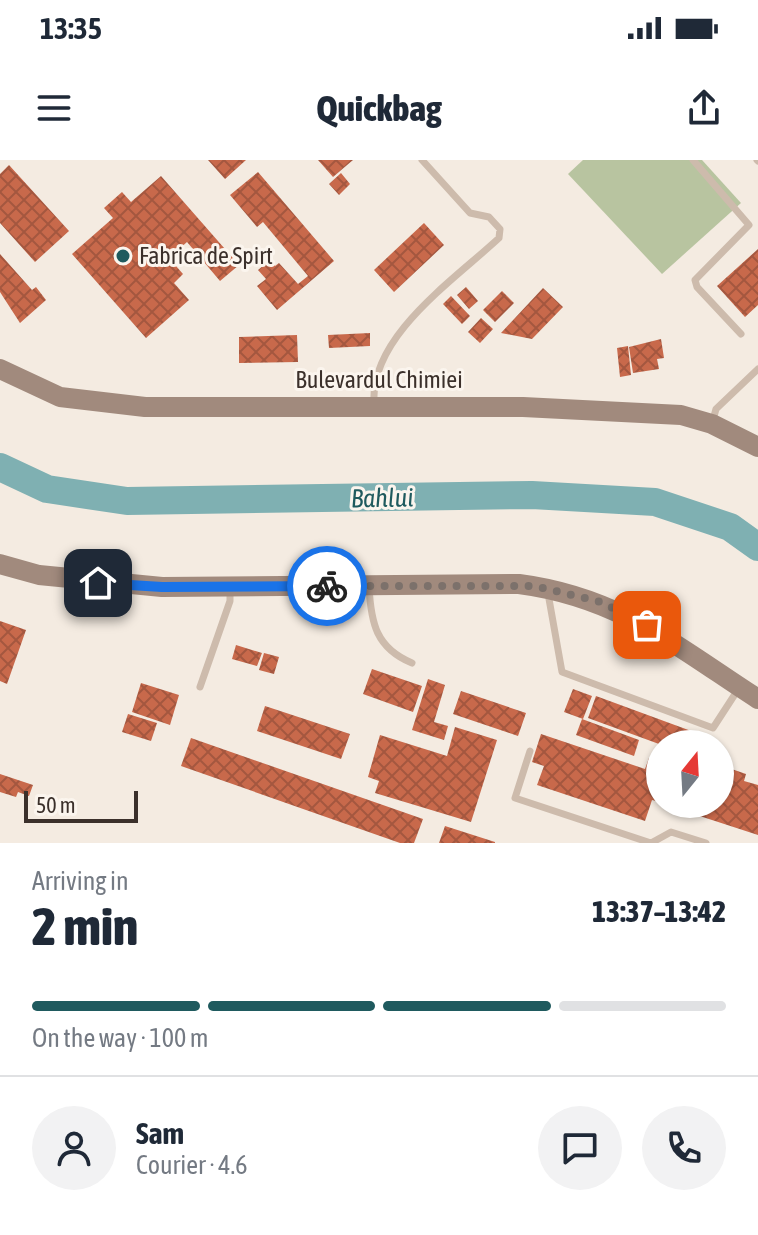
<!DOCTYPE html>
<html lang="en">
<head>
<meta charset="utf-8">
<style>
  :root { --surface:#fff; --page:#f2f2f3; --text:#1f2937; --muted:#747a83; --line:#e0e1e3; --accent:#1f5a5e }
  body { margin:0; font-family:"Asap Condensed",sans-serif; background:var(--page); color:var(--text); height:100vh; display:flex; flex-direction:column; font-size:30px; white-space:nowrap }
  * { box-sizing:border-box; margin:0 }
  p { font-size:26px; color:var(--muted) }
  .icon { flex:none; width:44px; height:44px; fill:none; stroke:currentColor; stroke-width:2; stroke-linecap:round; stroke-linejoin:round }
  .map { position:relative; height:683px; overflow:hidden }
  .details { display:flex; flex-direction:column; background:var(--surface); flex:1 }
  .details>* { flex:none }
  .needle { width:52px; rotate:18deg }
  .buttons { position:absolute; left:646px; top:570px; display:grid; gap:16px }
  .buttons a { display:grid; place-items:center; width:88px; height:88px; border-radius:50%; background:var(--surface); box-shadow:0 2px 6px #0004; font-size:40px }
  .scale { position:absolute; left:24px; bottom:20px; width:114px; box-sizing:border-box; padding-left:8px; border:4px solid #3b302b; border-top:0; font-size:22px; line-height:28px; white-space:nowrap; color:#3b302b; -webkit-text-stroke:6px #fbf5ee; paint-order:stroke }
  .pin { position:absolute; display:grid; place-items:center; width:68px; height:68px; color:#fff; margin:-34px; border-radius:16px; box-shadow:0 4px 12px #0006 }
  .courier { position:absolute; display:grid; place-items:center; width:80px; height:80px; margin:-40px; border:6px solid #1a73e8; border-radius:50%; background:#fff; color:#222; box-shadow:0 2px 10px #0007 }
  .headline em { font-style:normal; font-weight:800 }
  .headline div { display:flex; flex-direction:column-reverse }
  .headline { display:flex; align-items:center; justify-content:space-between; height:136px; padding:0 32px }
  h1 { font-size:52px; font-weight:800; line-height:60px }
  .bar { display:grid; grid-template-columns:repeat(4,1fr); gap:12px 8px; align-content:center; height:96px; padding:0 32px }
  .bar i { height:10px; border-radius:6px; background:var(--line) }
  .bar .active { background:var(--accent) }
  .bar p { grid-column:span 4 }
  .line { display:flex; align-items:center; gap:20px; padding:0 32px; border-top:2px solid var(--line) }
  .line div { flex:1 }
  .round { display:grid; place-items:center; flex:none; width:84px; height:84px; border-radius:42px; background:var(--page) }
  .status { display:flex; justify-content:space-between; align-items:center; height:56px; padding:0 40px; background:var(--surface); direction:ltr }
  .status svg { height:22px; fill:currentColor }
  header { display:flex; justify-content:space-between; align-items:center; height:104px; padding:0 32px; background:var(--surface); font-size:36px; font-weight:800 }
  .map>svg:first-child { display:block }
  .grass { fill:#b8c4a0 }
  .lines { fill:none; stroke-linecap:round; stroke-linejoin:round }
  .river { stroke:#7fb0b2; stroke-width:28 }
  .building { fill:url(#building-cross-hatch) }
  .lane { stroke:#cdbbac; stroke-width:7 }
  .secondary { stroke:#a18a7d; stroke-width:20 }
  .done { stroke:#7c716b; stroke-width:8; stroke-dasharray:0 14.4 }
  .route { stroke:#1a73e8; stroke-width:10 }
  .poi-dot { fill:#1f5a5e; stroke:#fbf5ee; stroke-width:3 }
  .labels { text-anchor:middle; stroke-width:6; stroke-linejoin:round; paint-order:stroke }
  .poi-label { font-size:24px; fill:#3b302b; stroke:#fbf5ee; text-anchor:start }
  .street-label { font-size:24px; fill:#3b302b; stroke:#fbf5ee }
  .water-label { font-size:26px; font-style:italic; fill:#1f5a5e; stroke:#fbf5ee }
</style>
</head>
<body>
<div class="status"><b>13:35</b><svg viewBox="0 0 49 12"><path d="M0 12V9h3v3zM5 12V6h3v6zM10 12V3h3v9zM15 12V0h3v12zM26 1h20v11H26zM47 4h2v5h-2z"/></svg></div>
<header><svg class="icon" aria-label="menu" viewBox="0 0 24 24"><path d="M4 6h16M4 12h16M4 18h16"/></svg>Quickbag<svg class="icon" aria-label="share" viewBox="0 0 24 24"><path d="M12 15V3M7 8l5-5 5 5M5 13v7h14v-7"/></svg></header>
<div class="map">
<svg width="758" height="683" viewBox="0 0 758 683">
  <defs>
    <pattern id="building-cross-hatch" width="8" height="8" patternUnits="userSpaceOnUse" patternTransform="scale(2)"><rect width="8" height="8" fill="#c8694b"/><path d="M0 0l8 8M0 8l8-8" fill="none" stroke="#a4573f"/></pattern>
  </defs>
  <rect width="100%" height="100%" fill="#f4ebe1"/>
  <path class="grass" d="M583,0H702L741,43L662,114L568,14Z"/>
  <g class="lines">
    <path class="river" d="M0,307L47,329L127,341L532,335L655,342L730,367L758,387"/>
  </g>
  <path class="building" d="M208,0H246L225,19Z
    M318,0H353L333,17Z
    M9,5L69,71L35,102L0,63V14Z
    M258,12L334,101L277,150L257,126L266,119L258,110L270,100L275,106L279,103L298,124L308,116L263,62L257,67L230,35Z
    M341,13L350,24L339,35L329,24Z
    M161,16L239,105L220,121L187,82L169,98L183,114L174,123L189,140L146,178L72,94L113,58L104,48L122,32L131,42Z
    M424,63L444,85L394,132L374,110Z
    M758,89V145L745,157L717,126Z
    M0,94L32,130L36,127L46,140L20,163L0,132Z
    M466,127L478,141L469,149L457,135Z
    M543,128L563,147L532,179L501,173Z
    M502,131L514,143L495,162L483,150Z
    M451,136L470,156L462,164L443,144Z
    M481,158L493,169L480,183L468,172Z
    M370,173V186L329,188L328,175Z
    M297,175L298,202L239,203V177Z
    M661,179L664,198L657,199L659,209L633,213L629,187Z
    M628,186L631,215L620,217L617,188Z
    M0,461L26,470L7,524L0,521Z
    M236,485L262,493L257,506L232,499Z
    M264,493L279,497L274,514L259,510Z
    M372,509L422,526L413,552L363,534Z
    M428,519L445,525L434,562L448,566L444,580L412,570Z
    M141,523L179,535L170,565L132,552Z
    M573,529L592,536L583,559L564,552Z
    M461,531L526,553L518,576L453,554Z
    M596,536L702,575L698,584H659L588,558Z
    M265,546L350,574L341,599L257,571Z
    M128,554L157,563L151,581L122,572Z
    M582,559L639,580L634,596L576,575Z
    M455,567L497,580L471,662L375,633L379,621L368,617L380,575L447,596Z
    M541,574L645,609L649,598L660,602V642L652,640L645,661L537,625L544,606L532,602Z
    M191,578L423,659L414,683H400L181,606Z
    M720,605L746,614L744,621L758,625V675L666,645L720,644Z
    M0,614L33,625L29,636L18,632L16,637L0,632Z
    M445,666L495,682V683H439Z"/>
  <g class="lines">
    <path class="lane" d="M693,0L749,65L695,120L697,127L741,174
      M757,0L758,1
      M374,243C370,176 454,120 499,78L500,69L489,57L470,53L422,0
      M713,260L716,249L758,209
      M369,427C371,463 376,488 412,503
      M550,430L549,439L562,512L713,568L739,528
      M200,527L230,441V429
      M530,591L515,638L651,683L671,672L706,683"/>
    <path class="secondary" d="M0,209L60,237L145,247H523L681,255L712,264L758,287
      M0,404L39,415L162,427L519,424C619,437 676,486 758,539"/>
  </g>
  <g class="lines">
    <path class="done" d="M327,426H535L601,442L647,465"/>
    <path class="route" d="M98,423L162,427L327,426"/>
  </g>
  <circle class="poi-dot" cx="123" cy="96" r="8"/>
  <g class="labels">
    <g class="poi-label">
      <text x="139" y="104">Fabrica de Spirt</text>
    </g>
    <g class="street-label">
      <text x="379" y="228">Bulevardul Chimiei</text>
    </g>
    <g class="water-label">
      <text transform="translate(382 338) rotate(-1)" y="9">Bahlui</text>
    </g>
  </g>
</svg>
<div class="buttons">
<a><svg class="needle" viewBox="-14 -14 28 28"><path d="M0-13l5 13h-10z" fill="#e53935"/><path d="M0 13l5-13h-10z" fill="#747a83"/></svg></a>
</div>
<div class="scale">50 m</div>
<div class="pin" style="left:647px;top:465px;background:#ea580c"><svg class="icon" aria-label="bag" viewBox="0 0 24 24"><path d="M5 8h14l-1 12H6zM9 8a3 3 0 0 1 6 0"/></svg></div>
<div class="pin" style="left:98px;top:423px;background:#1f2937"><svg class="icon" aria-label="home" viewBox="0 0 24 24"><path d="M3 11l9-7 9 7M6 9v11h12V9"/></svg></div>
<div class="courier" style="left:327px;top:426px"><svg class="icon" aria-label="bike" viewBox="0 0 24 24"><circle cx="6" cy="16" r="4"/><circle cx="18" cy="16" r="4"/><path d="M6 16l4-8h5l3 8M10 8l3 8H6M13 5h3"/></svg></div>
</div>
<section class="details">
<div class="headline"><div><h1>2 min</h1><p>Arriving in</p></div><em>13:37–13:42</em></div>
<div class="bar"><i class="active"></i><i class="active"></i><i class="active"></i><i></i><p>On the way · 100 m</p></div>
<div class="line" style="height:144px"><a class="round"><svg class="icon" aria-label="person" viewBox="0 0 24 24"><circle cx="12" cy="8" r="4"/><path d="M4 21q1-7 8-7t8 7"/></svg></a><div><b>Sam</b><p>Courier · 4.6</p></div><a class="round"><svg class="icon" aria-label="chat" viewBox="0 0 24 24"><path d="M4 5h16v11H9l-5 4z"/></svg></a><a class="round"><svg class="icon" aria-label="phone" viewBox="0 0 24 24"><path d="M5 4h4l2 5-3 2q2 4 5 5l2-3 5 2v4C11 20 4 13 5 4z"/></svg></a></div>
</section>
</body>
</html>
